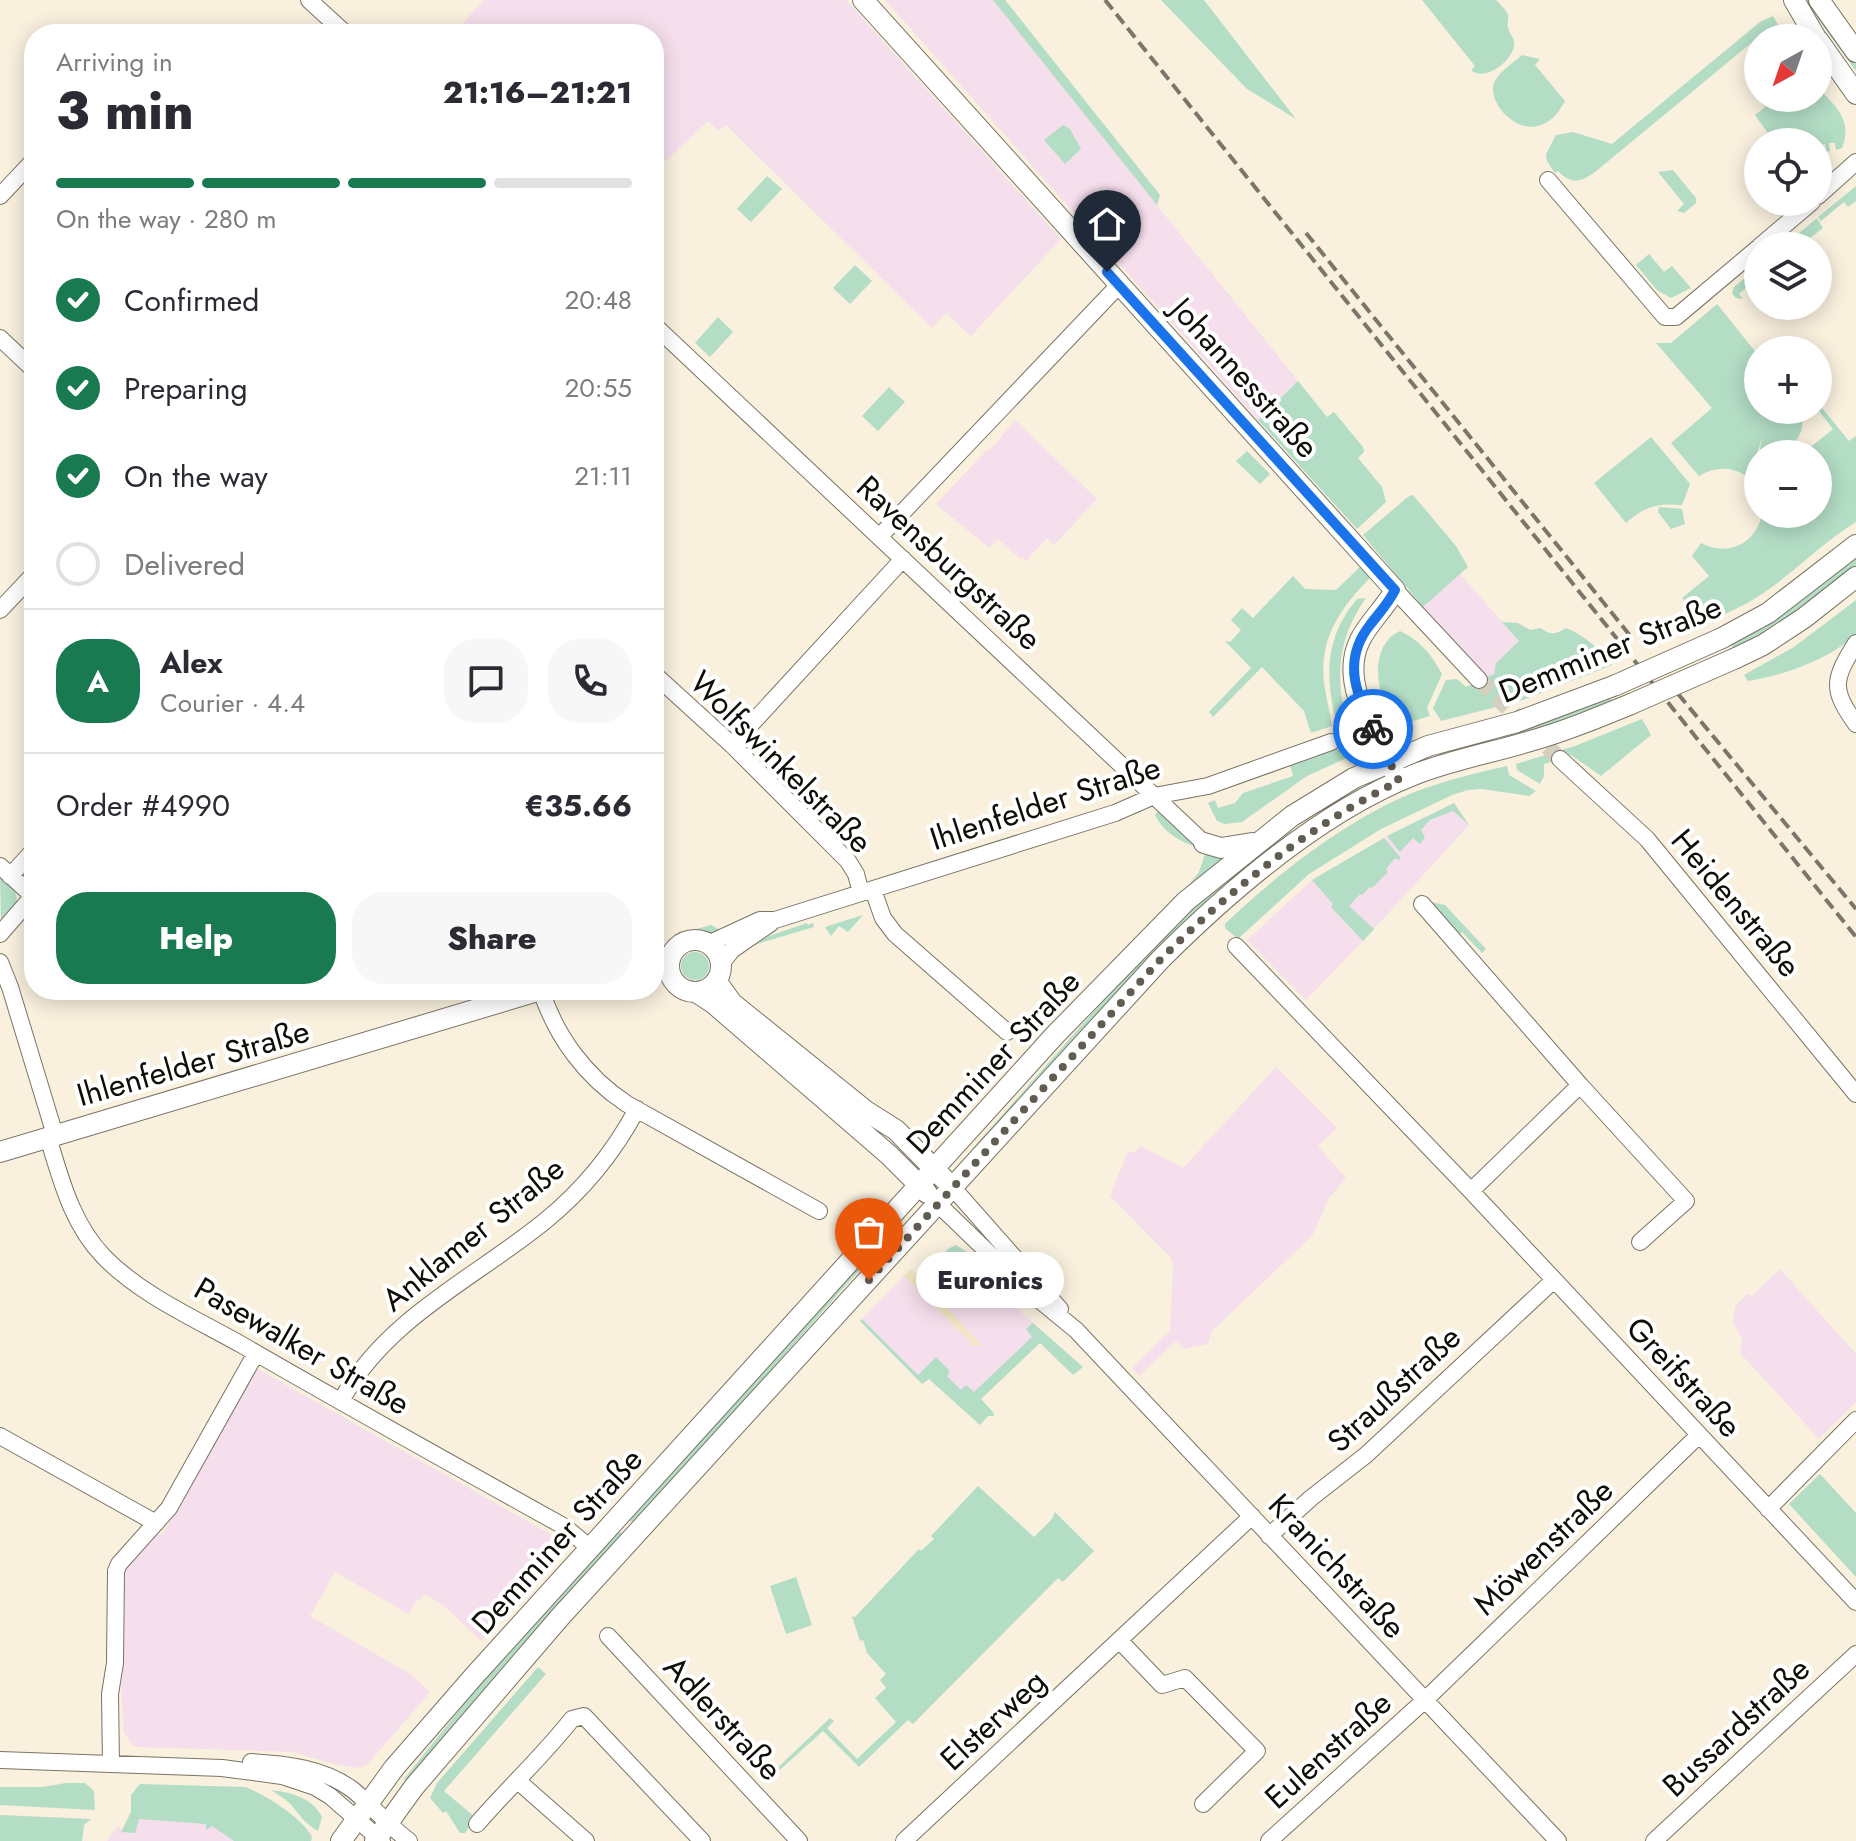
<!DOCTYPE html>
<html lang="en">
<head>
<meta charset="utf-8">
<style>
  :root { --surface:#fff; --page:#f7f7f7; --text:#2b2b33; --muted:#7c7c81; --line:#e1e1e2; --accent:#197950 }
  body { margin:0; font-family:Jost,sans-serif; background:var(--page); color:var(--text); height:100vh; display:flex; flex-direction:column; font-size:30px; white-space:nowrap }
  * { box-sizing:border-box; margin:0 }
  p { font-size:26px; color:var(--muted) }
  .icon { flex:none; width:44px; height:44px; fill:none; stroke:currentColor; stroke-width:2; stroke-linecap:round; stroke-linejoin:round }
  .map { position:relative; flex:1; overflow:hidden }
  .side { position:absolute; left:24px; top:24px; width:640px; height:976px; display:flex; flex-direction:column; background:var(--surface); border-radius:32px; box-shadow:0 4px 20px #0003 }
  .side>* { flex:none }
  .needle { width:52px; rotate:220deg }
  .controls { position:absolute; left:1744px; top:24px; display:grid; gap:16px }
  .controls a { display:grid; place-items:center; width:88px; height:88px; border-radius:50%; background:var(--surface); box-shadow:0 4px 20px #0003; font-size:40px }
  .pin { position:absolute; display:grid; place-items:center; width:68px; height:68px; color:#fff; margin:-82px -34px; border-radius:50% 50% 50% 0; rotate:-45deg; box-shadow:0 0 8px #0007 }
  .pin .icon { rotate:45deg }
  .courier { position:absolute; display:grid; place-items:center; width:80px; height:80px; margin:-40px; border:6px solid #1a73e8; border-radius:50%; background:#fff; color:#222; box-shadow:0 2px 10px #0007 }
  .bubble { position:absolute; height:56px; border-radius:28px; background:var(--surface); box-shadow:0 4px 20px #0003; font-size:26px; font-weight:800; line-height:56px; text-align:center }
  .head em { font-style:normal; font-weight:800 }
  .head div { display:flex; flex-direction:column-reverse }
  .head { display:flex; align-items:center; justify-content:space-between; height:136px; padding:0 32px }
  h1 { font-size:52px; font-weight:800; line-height:60px }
  .bar { display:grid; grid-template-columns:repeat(4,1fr); gap:12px 8px; align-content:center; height:96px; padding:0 32px }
  .bar i { height:10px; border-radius:6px; background:var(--line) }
  .bar .current { background:var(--accent) }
  .bar p { grid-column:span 4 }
  .line { display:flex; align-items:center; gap:20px; padding:0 32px; border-top:2px solid var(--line) }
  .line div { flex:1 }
  .round { display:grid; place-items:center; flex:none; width:84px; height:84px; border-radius:32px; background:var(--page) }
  ol { padding:0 32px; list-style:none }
  li { display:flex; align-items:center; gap:24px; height:88px }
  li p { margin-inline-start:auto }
  li .icon { padding:8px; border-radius:50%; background:var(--accent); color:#fff; stroke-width:4 }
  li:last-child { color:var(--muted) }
  li i { width:44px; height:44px; border:4px solid var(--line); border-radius:50% }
  .action { display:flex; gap:16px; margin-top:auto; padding:16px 32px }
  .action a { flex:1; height:92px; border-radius:32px; background:var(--accent); color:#fff; font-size:32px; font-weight:800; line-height:92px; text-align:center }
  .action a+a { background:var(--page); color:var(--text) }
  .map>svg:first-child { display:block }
  .commercial { fill:#f6dfec }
  .green { fill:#b3ddc5 }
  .sand { fill:#f1e7c2 }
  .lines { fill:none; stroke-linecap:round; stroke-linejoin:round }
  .minor-tunnel { stroke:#d6cebe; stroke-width:16; stroke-dasharray:16 8; stroke-linecap:butt }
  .minor-casing { stroke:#7b7464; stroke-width:18 }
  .major-casing { stroke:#7b7464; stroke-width:22 }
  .minor { stroke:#fff; stroke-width:16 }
  .major { stroke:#fff; stroke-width:20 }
  .rail { stroke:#7b766a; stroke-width:4; stroke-dasharray:12 6; stroke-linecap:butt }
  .major-bridge-casing { stroke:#7b7464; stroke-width:22; stroke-linecap:butt }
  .major-bridge { stroke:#fff; stroke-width:20 }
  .done { stroke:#615c52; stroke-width:8; stroke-dasharray:0 14.4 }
  .route { stroke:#1a73e8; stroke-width:10 }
  .labels { text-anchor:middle; stroke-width:8; stroke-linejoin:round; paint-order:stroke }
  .street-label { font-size:32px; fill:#0f0d07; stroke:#fff }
</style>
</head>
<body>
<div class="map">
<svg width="1856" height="1841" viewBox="0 0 1856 1841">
  <rect width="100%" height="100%" fill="#f9f0de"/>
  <path class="commercial" d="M484,0H846L1061,239L971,336L946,313L932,328L726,125L719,131L708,121L666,161L654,150V34H453Z
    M885,0H1005L1160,195L1157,205L1164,214L1298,381L1258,420Z
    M1015,420L1097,499L1054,545L1047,538L1026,561L1022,557L1020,559L998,539L989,548L936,504L988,449L990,450Z
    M1460,574L1519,641L1496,663L1494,674L1488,677L1423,607Z
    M1454,803L1469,825L1363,941L1306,1000L1247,940L1312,880L1387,836Z
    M1276,1067L1337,1128L1318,1146L1346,1178L1329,1198L1312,1236L1212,1331L1208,1344L1184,1349L1176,1341L1139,1376L1132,1368L1170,1331L1173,1265L1170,1257L1110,1196L1128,1151L1133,1153L1141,1146L1183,1168Z
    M956,1245L968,1252L1023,1314L1041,1330L960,1407L929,1379L922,1384L860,1321L911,1269L925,1283L939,1269L937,1262L948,1249Z
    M1780,1269L1856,1354V1402L1819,1439L1740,1353L1742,1339L1733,1321L1735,1306L1747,1294L1752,1296Z
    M256,1368L552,1535L558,1545L552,1559L533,1575L496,1615L487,1634L481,1641L443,1605L424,1594L420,1601L417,1600L409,1614L335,1572L310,1616L412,1675L430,1692L367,1765L360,1768L337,1765L293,1752L138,1747L133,1746L124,1733L121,1688V1573L157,1533L163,1534Z
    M129,1817L311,1832L312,1838L311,1841H107L118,1826L122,1831Z"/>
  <path class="green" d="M993,0H1005L1160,195L1157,205Z
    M1161,0H1204L1296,119L1247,89Z
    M1422,0H1496C1500,4 1506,10 1508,15C1509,19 1507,24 1508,28C1510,35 1515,38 1514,46C1511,62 1485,82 1471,70L1475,66Z
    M1804,0H1812L1856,64V71Z
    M1773,16L1780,28L1756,39L1595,172C1581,182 1571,185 1558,171L1555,173L1547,161L1546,154L1556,135L1573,132L1612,144L1760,22Z
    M1522,55L1540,59L1535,65L1565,101C1535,159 1482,104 1495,81C1500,71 1514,62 1522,55Z
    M1818,87C1836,108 1853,119 1842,148L1836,150L1835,143H1829L1830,151L1826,152L1825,144L1820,145V153H1818V142H1774L1755,115L1776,98H1818Z
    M1063,125L1070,129L1081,149L1065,164L1044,140Z
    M1673,170L1696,198V203L1684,213L1677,211L1684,204L1658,172Z
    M767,176L782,189L751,222L737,209Z
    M1856,186V201L1848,207L1844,202L1821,221L1818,217Z
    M1817,218L1823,228L1800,246H1784Z
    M1649,254L1664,272L1672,266L1691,288L1671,298L1657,290L1636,265Z
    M855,265L872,281L850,304L833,288Z
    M1758,267V272L1754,276L1758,286L1754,289L1749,285L1739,294L1743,299L1736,298L1732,293L1734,287Z
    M1717,304L1758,355V410H1800C1807,430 1798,441 1783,454H1759L1762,438L1749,478C1733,466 1716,466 1699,476L1671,443L1712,408L1656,343H1671Z
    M718,317L733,332L710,357L695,343Z
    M1298,381L1327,417L1334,412L1363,447L1364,452L1358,458L1382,487L1386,502L1357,529L1258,420Z
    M889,387L905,402L878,431L862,416Z
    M1818,403L1849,441L1856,436V522C1823,542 1797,570 1765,592C1745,606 1724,614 1703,624L1682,598L1709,576L1692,556L1701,543C1728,557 1756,544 1762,514H1818V454H1802L1833,429L1818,410Z
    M1651,437L1690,484L1682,505C1657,503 1645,506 1626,523L1594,483Z
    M1247,451L1270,474L1260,484L1236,461Z
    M1413,495L1456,546L1468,567L1423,607L1363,535L1409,496Z
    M1659,507L1682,509L1685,524L1671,529L1658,512Z
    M1856,556V566L1800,610L1735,650L1730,643Z
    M1360,567L1370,578C1340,608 1319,639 1324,683C1326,697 1330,712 1332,726L1311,733L1304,711L1262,667L1213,717L1209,712L1251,668L1225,641L1230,642L1241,630L1231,620L1242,608L1253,618L1293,576L1305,589L1336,590Z
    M1366,598C1344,628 1336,662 1342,699C1344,713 1350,727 1353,742L1355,741L1351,756L1307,776L1242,822L1225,824L1217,821L1208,803L1215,800L1218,808L1235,803L1243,793L1293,776L1290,765L1343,747C1327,693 1318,645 1357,599Z
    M1856,600V634C1831,659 1782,676 1748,681L1744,675L1794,647Z
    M1502,622L1518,623L1530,630L1541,628C1551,636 1556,634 1566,628C1586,636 1599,649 1612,665L1520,701L1441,721L1433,708L1446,680L1457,679L1466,687L1494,674L1496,663L1519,641Z
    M1400,631C1421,641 1431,654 1442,674L1427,708L1430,716L1406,723C1401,720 1394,717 1390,712C1374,688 1371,644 1400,631Z
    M1609,695L1614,704L1560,724L1439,757L1437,751Z
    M1642,719L1651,735L1601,776L1571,755L1544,764V776L1540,784L1517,770L1516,764L1575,746Z
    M1507,766L1509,775L1536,791L1529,796L1482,789L1468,790L1452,795L1381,829L1309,874L1238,939L1225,928V924C1277,874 1345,821 1412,793C1443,781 1475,773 1507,766Z
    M1454,803L1469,825L1453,811L1430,820L1421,830L1425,838L1420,844L1413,838L1400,852L1387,836Z
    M1160,808L1196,845L1195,846C1180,843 1161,829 1155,815Z
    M1290,827L1292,830L976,1151L973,1148L1158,939L1192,906Z
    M1384,838L1401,858L1399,860L1395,858L1386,869L1388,872L1372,888L1370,887L1362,895L1360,894L1349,906L1374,929L1363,941L1331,907L1333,904L1312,880Z
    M1206,851L1223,858L1185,890L1199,872Z
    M0,872C21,897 23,899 1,924Z
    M1431,902L1445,905L1486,949L1482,953L1462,932L1458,936Z
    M863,915L848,932L839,926L831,936L825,927Z
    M807,923L808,925L813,923L814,927L754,945L769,936Z
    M711,925L722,931C706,937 693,931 678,939L674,935Z
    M681 966a14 14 0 1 1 28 0a14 14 0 1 1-28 0Z
    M898,1221L901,1224C811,1323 724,1425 633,1523L627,1518Z
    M956,1245L968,1253L956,1264L952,1262L929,1287L925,1283L939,1269L937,1262L948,1249Z
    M862,1319L918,1375L936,1357L950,1371L947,1376L961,1390L966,1385L974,1392L1032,1337L1026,1329L1033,1323L1083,1367L1073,1375L1040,1343L981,1399L993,1412L994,1416H988L980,1425L929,1379L922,1384L860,1321Z
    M1820,1474L1856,1513V1577L1789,1504Z
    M978,1486L1034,1537L1052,1519L1055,1512L1094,1551L1063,1582L1058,1578L913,1724L908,1720L859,1767L823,1731L773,1776L771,1774L830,1718L834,1721L827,1728L857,1759L896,1722L875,1698L886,1688L880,1680L886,1674L867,1653L863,1640L860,1641L852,1616L855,1617L919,1549L921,1551L934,1539L931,1536Z
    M617,1529L623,1535L546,1617L408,1783L404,1779L506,1652Z
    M796,1577L812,1625L786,1634L770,1586Z
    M538,1667L546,1674L444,1791L476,1818L465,1833H460L446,1811L443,1813L430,1798L437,1783Z
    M66,1783H85L94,1791L95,1810L0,1805V1787H43Z
    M140,1784L245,1787C263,1793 306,1820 312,1838L311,1841H234L212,1826L206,1830V1824L139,1819L135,1833L121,1832L131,1812V1795Z
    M271,1790C290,1792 313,1798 322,1817L318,1831C307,1825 300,1816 293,1807C287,1799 278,1795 271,1790Z
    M0,1815L91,1819L84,1825L82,1841H0Z"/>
  <path class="sand" d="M911,1269L982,1346H971V1342L904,1276Z"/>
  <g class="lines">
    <path class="minor-tunnel" d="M1479,680L1560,759"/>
    <defs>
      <path id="minor" d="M309,0L346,34
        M1548,180L1665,317H1676L1758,248
        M0,196L34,160
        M1818,196L1856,162
        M1760,246L1812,202
        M654,325L1204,843
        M0,338L34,370
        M880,536L1119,285
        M1395,590L1479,680
        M0,610L34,574
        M1856,643C1833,680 1831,689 1856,724
        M654,674L732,745L848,861L856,874L861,893
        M732,745L903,559
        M1560,759L1647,839L1856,1094
        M0,866L34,897
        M10,876L34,850
        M873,890L883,918L895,934L1007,1032
        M1422,904L1580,1085
        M0,934L33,896
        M708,944L760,920H775L1115,813L1154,796L1208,786L1331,742
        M1236,946L1471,1191L1856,1602
        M0,962L10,987L55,1135
        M721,964L732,950L771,923
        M541,990C556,1037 586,1077 627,1104L819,1211
        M48,1137C61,1180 72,1224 104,1257C141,1295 196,1319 242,1345C349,1407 457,1467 565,1527L590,1548
        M953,1188L1060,1309
        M1471,1191L1580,1085L1686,1201L1640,1242
        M938,1204L1026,1289L1076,1330L1558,1841
        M341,1401C385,1319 475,1278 545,1221C582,1191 614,1152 637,1109
        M0,1436L156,1523
        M1768,1509L1856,1420
        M1269,1536L1311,1498L1366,1455L1554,1280
        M608,1636L799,1841
        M1119,1640L1162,1685L1185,1678L1257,1751L1203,1804
        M0,1760L222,1768L282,1776L315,1787L330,1796L382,1841
        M251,1762C286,1764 324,1768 353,1790C372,1806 389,1826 409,1841
        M111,1764L110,1694L115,1663L116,1571L119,1564L169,1508L256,1353
        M519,1782L586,1841
        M477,1824C508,1788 542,1757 572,1719L584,1716L702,1841
        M904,1841L1252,1516
        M1269,1841L1425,1700L1699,1435
        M1654,1841L1856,1654"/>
      <path id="major" d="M863,0L1395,590C1385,608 1369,622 1360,640C1338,684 1376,735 1395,773
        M1794,0L1816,38
        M1819,0L1856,52
        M1818,40L1856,94
        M1722,638L1768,613L1856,545
        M1736,658L1763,645L1804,618L1856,577
        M1204,843L1221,848L1252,843
        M669 966a26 26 0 1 1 52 0a26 26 0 1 1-52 0Z
        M716,981L732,1003L866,1111L896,1130L944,1179
        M696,992L713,1003L889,1155L927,1193
        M0,1152L541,990
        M341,1841L394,1768L475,1675L1055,1035L1186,901L1292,816L1354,778L1428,746L1517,722L1616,685
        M375,1841L414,1787L561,1616L1160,960C1231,889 1321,811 1416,774C1452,760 1490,753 1527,742C1563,732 1597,718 1631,704"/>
    </defs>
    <use href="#minor" class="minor-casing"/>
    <use href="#major" class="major-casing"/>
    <use href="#minor" class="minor"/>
    <use href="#major" class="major"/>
    <path class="rail" d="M1105,0L1856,937
      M1306,233L1632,638
      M1655,666L1856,909"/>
    <defs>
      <path id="major-bridge" d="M1616,685L1722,638
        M1631,704L1736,658"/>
    </defs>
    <use href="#major-bridge" class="major-bridge-casing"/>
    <use href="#major-bridge" class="major-bridge"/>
  </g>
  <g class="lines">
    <path class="done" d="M869,1280L1160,960C1231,889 1309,826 1399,781L1373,729"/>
    <path class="route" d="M1107,272L1395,590C1388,604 1379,613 1370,625C1342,660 1356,694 1373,729"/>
  </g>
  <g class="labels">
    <g class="street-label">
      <text transform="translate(1245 378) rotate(48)" y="11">Johannesstraße</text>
      <text transform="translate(949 563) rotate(43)" y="11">Ravensburgstraße</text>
      <text transform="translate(1610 649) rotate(-22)" y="11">Demminer Straße</text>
      <text transform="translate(781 762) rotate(45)" y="11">Wolfswinkelstraße</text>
      <text transform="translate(1045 803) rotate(-18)" y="11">Ihlenfelder Straße</text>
      <text transform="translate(1736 903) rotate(50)" y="11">Heidenstraße</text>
      <text transform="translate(993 1062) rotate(-47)" y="11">Demminer Straße</text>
      <text transform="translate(193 1063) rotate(-16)" y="11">Ihlenfelder Straße</text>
      <text transform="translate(473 1234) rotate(-39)" y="11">Anklamer Straße</text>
      <text transform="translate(302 1346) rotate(30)" y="11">Pasewalker Straße</text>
      <text transform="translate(1684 1377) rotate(47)" y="11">Greifstraße</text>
      <text transform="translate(1394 1389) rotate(-43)" y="11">Straußstraße</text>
      <text transform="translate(557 1541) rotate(-48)" y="11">Demminer Straße</text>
      <text transform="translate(1543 1547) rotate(-44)" y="11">Möwenstraße</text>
      <text transform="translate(1337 1566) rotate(47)" y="11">Kranichstraße</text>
      <text transform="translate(723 1718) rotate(47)" y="11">Adlerstraße</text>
      <text transform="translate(993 1720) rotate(-43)" y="11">Elsterweg</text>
      <text transform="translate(1736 1727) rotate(-43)" y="11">Bussardstraße</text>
      <text transform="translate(1328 1750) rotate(-42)" y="11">Eulenstraße</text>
    </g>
  </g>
</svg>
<div class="controls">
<a><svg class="needle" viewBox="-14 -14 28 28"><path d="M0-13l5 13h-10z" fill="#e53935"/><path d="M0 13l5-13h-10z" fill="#7c7c81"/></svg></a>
<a><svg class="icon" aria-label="locate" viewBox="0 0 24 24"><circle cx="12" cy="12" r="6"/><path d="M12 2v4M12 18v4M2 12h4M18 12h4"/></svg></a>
<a><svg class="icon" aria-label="layers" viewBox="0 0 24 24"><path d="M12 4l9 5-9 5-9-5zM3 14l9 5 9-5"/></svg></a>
<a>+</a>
<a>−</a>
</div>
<div class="pin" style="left:869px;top:1280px;background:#ea580c"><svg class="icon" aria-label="bag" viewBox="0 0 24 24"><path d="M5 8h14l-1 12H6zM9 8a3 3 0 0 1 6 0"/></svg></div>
<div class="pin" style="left:1107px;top:272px;background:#1f2937"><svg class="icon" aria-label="home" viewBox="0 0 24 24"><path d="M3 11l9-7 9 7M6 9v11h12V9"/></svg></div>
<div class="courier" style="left:1373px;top:729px"><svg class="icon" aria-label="bike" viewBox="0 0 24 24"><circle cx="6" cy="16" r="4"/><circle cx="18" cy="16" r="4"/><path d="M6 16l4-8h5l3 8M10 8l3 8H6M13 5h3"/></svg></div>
<div class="bubble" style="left:916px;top:1252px;width:148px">Euronics</div>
<section class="side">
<div class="head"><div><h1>3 min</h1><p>Arriving in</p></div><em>21:16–21:21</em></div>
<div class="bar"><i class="current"></i><i class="current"></i><i class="current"></i><i></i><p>On the way · 280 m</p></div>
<ol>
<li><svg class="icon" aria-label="check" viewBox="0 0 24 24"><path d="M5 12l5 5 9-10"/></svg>Confirmed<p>20:48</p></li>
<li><svg class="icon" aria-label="check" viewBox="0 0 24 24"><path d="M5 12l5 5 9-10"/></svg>Preparing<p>20:55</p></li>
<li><svg class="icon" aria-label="check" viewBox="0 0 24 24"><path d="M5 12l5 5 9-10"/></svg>On the way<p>21:11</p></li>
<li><i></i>Delivered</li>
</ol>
<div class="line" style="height:144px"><b class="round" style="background:var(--accent);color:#fff">A</b><div><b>Alex</b><p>Courier · 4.4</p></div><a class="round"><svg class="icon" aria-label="chat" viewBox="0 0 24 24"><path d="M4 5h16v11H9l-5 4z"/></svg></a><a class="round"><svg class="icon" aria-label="phone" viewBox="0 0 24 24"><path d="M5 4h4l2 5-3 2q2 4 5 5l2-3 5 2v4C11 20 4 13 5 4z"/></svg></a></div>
<div class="line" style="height:104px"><div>Order #4990</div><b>€35.66</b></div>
<div class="action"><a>Help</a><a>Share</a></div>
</section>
</div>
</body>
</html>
